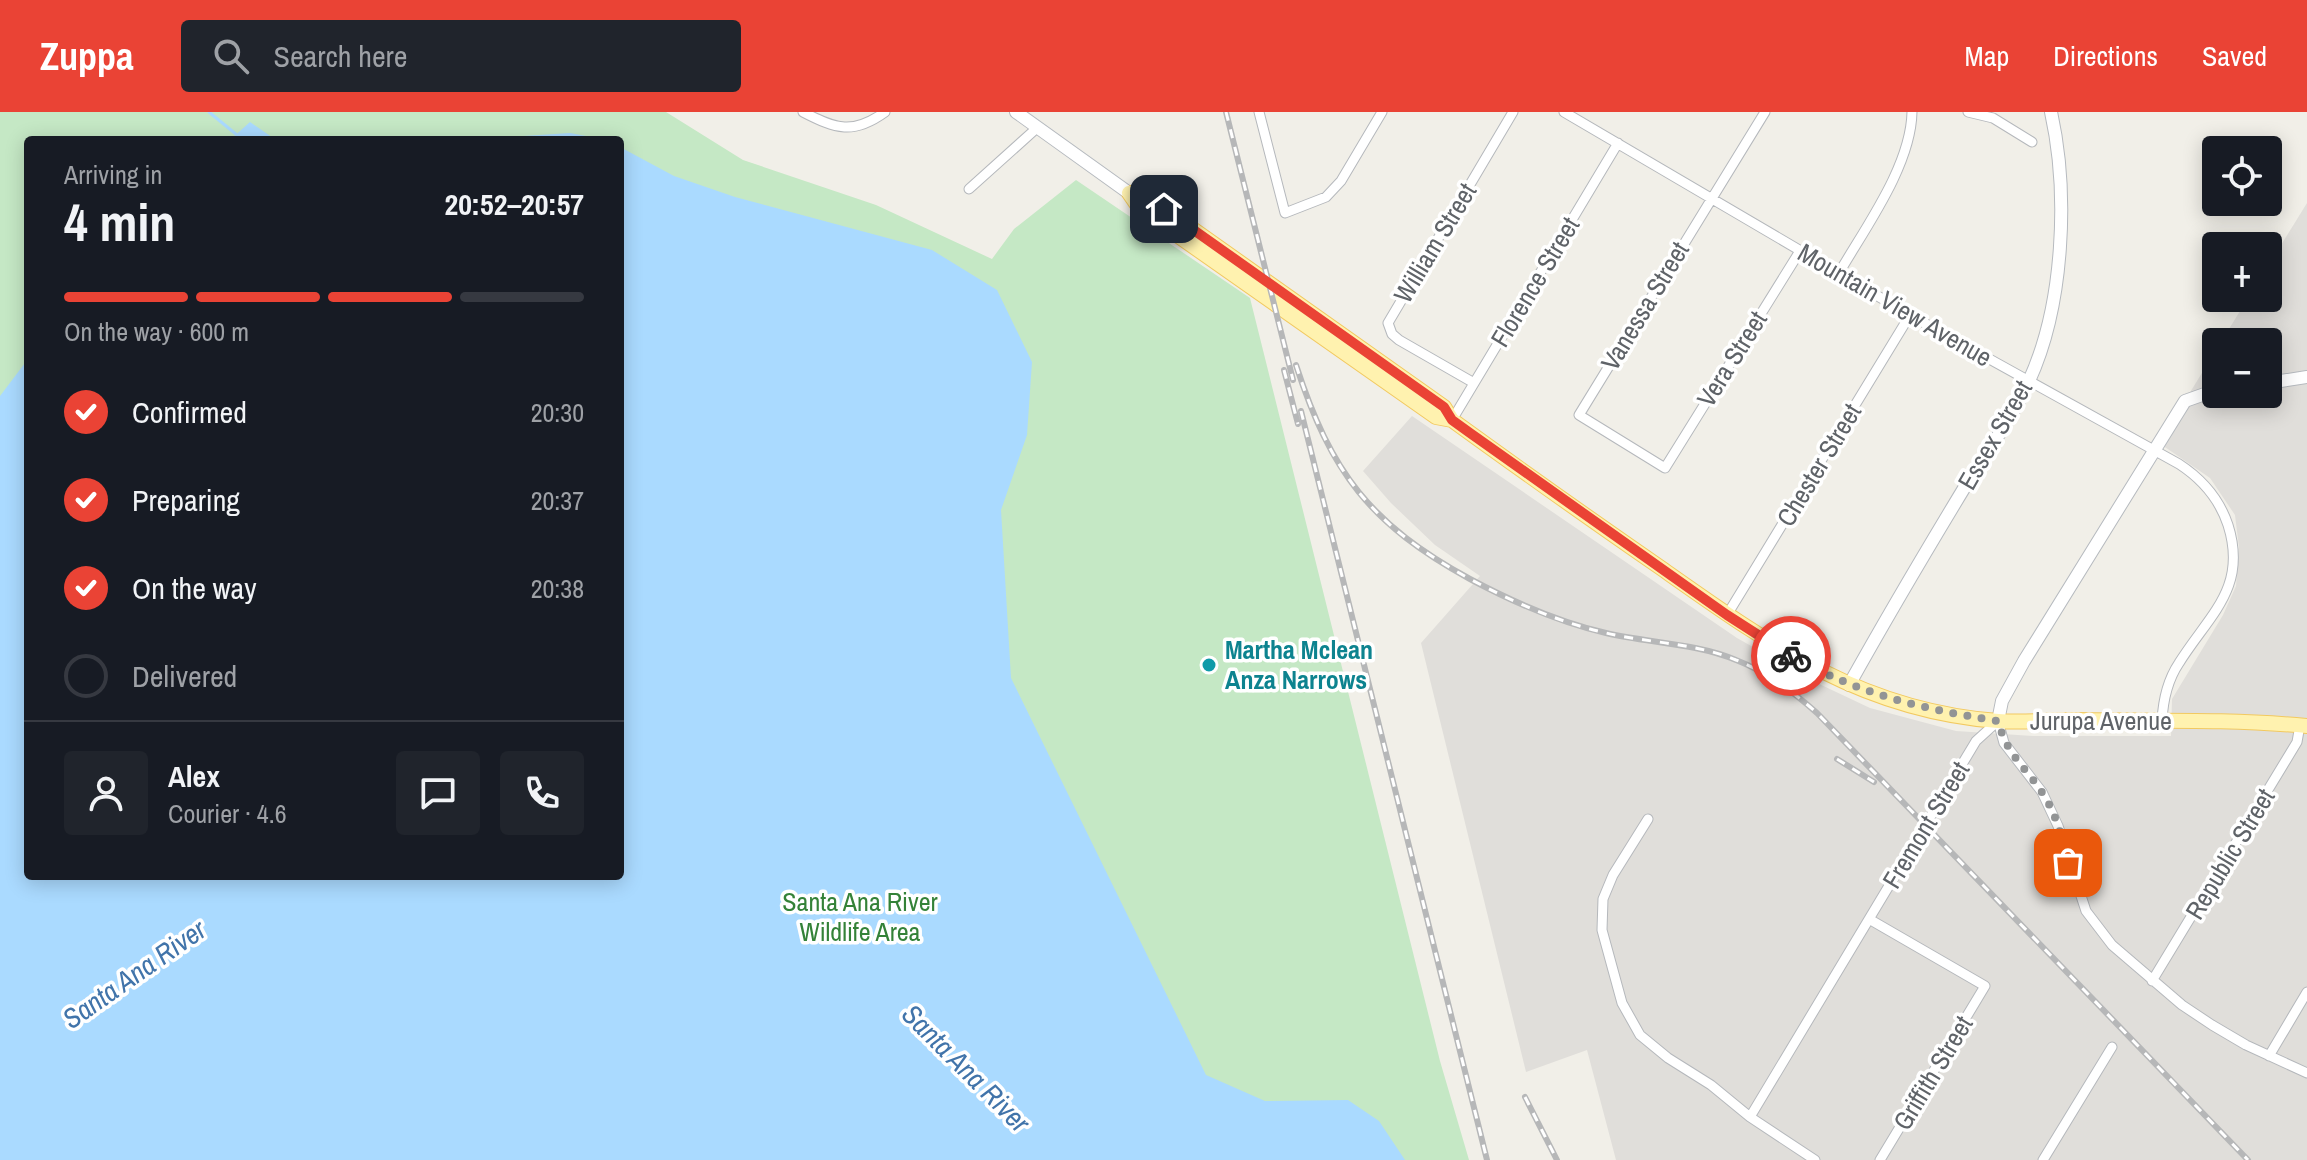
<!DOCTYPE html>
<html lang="en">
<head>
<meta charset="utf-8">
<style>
  :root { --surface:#171b24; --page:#20242c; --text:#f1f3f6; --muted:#9ea1a6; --line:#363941; --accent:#ea4335 }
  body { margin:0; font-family:"Archivo Narrow",sans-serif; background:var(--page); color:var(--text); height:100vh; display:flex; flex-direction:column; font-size:30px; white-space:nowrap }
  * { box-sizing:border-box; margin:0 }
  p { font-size:26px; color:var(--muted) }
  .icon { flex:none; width:44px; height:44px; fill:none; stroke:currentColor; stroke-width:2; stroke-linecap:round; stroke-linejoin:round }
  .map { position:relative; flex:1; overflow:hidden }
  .side { position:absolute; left:24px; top:24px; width:600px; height:744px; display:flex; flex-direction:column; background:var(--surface); border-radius:8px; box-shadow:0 4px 20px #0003 }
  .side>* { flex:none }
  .buttons { position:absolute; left:2202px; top:24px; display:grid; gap:16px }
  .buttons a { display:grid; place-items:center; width:80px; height:80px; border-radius:8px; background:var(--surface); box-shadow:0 4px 20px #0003; font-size:40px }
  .pin { position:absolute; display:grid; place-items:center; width:68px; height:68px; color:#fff; margin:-34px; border-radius:16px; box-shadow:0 4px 12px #0006 }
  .courier { position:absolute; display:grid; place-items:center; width:80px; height:80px; margin:-40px; border:6px solid #ea4335; border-radius:50%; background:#fff; color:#222; box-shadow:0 2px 10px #0007 }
  .headline em { font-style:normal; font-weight:700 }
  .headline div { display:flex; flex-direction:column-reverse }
  .headline { display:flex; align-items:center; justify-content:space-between; height:136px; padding:0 40px }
  h1 { font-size:52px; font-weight:700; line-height:60px }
  .bar { display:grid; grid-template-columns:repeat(4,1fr); gap:12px 8px; align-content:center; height:96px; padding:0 40px }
  .bar i { height:10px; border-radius:6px; background:var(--line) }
  .bar .active { background:var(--accent) }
  .bar p { grid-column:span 4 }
  .line { display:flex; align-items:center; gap:20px; padding:0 40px; border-top:2px solid var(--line) }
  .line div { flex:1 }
  .round { display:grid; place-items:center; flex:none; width:84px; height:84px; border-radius:8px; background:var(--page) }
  ol { padding:0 40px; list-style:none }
  li { display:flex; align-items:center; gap:24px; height:88px }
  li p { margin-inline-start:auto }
  li .icon { padding:8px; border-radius:50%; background:var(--accent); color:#fff; stroke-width:4 }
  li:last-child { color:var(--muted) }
  li i { width:44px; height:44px; border:4px solid var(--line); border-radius:50% }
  header { display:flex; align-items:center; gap:48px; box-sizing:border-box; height:112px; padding:0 40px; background:var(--accent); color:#fff }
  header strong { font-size:38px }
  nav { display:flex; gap:44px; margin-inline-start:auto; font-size:28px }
  .search { width:560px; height:72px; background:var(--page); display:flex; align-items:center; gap:20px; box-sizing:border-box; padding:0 28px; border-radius:8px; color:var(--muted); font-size:30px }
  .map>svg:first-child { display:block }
  .industrial { fill:#e0deda }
  .green { fill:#c5e8c5; fill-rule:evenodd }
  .water { fill:#aadaff }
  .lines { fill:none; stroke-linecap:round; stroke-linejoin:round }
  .stream { stroke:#aadaff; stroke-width:3 }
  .street-casing { stroke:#b5b8bc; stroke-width:11 }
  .secondary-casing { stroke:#b6babf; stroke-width:14 }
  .primary-casing { stroke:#f2c960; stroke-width:16 }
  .street { stroke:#fff; stroke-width:9 }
  .secondary { stroke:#fff; stroke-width:12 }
  .primary { stroke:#fff2af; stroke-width:14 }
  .rail-casing { stroke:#b6b7b8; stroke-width:6 }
  .rail { stroke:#fff; stroke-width:3; stroke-dasharray:9; stroke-linecap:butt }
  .done { stroke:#929495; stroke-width:8; stroke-dasharray:0 14.4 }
  .route { stroke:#ea4335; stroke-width:10 }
  .culture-dot { fill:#0f9aa8; stroke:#fff; stroke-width:3 }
  .labels { text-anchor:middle; stroke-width:7; stroke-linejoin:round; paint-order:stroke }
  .street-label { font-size:26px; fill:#5f6368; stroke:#fff }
  .culture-label { font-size:26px; font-weight:bold; fill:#0d838f; stroke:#fff; text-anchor:start }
  .park-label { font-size:26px; fill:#348238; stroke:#fff }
  .water-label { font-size:28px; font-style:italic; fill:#4174aa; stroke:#fff }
</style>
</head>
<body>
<header>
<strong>Zuppa</strong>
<div class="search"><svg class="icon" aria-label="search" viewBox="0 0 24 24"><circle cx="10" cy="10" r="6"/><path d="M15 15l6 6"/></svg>Search here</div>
<nav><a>Map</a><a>Directions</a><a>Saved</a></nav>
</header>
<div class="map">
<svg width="2307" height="1048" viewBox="0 0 2307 1048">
  <rect width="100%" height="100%" fill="#f1efe8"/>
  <path class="industrial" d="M2307,91V1048H1616L1587,938L1526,960L1421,531L1480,464L1435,433L1391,391L1363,359L1412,304L1737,526L1815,570L1870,596L1956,619L2033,624H2171L2172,587L2223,503L2236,474L2239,435L2235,403L2210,366L2159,331L2216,238V282H2268V230H2221L2248,186H2268V154Z"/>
  <path class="green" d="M0,0H666L743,48L876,93L992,147L1014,117L1076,68L1250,186L1440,949L1469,1048H0ZM28,28H620V764H28Z"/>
  <path class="water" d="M250,10L276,28H230Z
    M570,21L607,28H459H462Z
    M620,35L674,64L735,85L932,138L997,178L1032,250L1027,323L1001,398L1011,566L1206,963L1265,989L1348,988L1379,1009L1405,1048H0V284L28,247V764H620Z"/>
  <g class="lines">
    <path class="stream" d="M209,0L237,23"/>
    <defs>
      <path id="street" d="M803,0C836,17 853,23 885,0
        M1259,0L1285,101L1326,85L1341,69L1382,0
        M1564,0L1910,203L2179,352C2202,367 2219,386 2228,413C2248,476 2209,503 2179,551C2167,569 2163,588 2162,609
        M1765,0L1579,303L1665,356L1800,139
        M1968,0L1993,6L2032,30
        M969,77L1038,15
        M1839,161C1865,116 1911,54 1912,0
        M1474,271L1399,228L1392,222L1388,211L1513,0
        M1452,308L1618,31
        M1727,503L1910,203
        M1648,707L1613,763L1603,787L1602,818L1622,891L1640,923L1668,946L1711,973L1750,1005L1815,1048
        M1869,807L1985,874L1880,1048
        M2152,869L2297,630L2300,613
        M2269,944L2307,880
        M1750,1005L1976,629L1998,609L2004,631L2042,680L2058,714L2086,799L2112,833L2182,893L2212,913L2246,933L2307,961
        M2043,1048L2112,935"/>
      <path id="secondary" d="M1016,0L1129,81
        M2268,271L2307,265
        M1849,573C1887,505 1926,439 1966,373C1987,339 2013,305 2029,269C2064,193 2069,81 2051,0
        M1998,609L2002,589L2024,549L2185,289L2216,278"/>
      <path id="primary" d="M1129,81L1146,84L1444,295L1452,308L1488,334C1545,375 1603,416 1661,456C1769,532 1861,599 1998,609C2024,611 2051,608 2077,608C2153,609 2231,607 2307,614
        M1129,81L1140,97L1436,305L1452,308"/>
    </defs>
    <use href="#street" class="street-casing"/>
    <use href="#secondary" class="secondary-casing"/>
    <use href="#primary" class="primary-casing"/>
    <use href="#street" class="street"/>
    <use href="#secondary" class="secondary"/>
    <use href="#primary" class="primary"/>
    <defs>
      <path id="rail" d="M1226,0L1293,268
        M1296,253C1331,361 1370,412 1470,467C1513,490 1558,510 1606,521C1648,531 1696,531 1736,548C1767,560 1792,579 1817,601L2248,1048
        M1284,258L1298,312
        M1301,299L1487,1048
        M1837,647L1874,670
        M1525,985L1557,1048"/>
    </defs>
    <use href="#rail" class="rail-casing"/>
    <use href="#rail" class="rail"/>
  </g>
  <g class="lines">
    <path class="done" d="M1791,544C1859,582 1922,597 1998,609C2007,643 2023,652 2041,679C2056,700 2062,726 2068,751"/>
    <path class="route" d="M1164,97L1444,295L1452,308L1470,321L1727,503L1791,544"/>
  </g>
  <circle class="culture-dot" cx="1209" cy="553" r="8"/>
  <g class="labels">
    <g class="street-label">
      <text transform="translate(1435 131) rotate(-59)" y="9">William Street</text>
      <text transform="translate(1535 170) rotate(-59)" y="9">Florence Street</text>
      <text transform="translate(1895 193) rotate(30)" y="9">Mountain View Avenue</text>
      <text transform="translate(1645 194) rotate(-59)" y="9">Vanessa Street</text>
      <text transform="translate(1732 247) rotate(-58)" y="9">Vera Street</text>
      <text transform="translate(1995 323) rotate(-60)" y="9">Essex Street</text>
      <text transform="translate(1819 353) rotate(-59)" y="9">Chester Street</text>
      <text x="2101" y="618">Jurupa Avenue</text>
      <text transform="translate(1926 713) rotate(-59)" y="9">Fremont Street</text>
      <text transform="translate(2230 742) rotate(-59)" y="9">Republic Street</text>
      <text transform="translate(1933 961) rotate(-59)" y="9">Griffith Street</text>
    </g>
    <g class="culture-label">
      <text x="1225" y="547">Martha Mclean<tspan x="1225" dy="30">Anza Narrows</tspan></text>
    </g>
    <g class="park-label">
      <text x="860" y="799">Santa Ana River<tspan x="860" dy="30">Wildlife Area</tspan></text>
    </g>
    <g class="water-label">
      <text transform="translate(134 862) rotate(-35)" y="10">Santa Ana River</text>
      <text transform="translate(966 956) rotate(45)" y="10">Santa Ana River</text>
    </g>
  </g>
</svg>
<div class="buttons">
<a><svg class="icon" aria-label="locate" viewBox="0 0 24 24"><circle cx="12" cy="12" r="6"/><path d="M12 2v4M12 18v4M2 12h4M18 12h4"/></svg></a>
<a>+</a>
<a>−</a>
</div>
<div class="pin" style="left:2068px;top:751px;background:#ea580c"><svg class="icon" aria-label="bag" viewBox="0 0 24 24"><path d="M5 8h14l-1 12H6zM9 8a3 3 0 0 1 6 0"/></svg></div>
<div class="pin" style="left:1164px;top:97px;background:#1f2937"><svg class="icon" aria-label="home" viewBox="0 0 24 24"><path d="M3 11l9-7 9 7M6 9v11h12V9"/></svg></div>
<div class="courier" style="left:1791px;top:544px"><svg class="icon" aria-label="bike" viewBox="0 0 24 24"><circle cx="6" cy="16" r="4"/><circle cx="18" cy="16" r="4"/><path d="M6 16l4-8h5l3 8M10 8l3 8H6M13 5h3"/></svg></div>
<section class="side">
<div class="headline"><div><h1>4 min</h1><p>Arriving in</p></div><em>20:52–20:57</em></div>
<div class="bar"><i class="active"></i><i class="active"></i><i class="active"></i><i></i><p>On the way · 600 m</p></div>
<ol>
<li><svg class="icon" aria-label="check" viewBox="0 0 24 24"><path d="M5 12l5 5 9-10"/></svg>Confirmed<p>20:30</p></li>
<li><svg class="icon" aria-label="check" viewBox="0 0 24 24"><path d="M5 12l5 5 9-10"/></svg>Preparing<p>20:37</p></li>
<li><svg class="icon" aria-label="check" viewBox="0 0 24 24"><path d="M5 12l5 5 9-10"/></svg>On the way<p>20:38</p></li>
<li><i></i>Delivered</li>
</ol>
<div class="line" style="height:144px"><a class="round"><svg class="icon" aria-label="person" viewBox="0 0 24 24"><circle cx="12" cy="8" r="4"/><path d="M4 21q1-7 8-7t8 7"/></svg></a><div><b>Alex</b><p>Courier · 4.6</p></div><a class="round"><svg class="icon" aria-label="chat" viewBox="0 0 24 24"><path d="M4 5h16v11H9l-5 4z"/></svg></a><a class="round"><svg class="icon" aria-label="phone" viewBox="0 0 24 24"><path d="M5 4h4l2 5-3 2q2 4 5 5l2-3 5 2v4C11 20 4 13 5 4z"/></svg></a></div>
</section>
</div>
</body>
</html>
